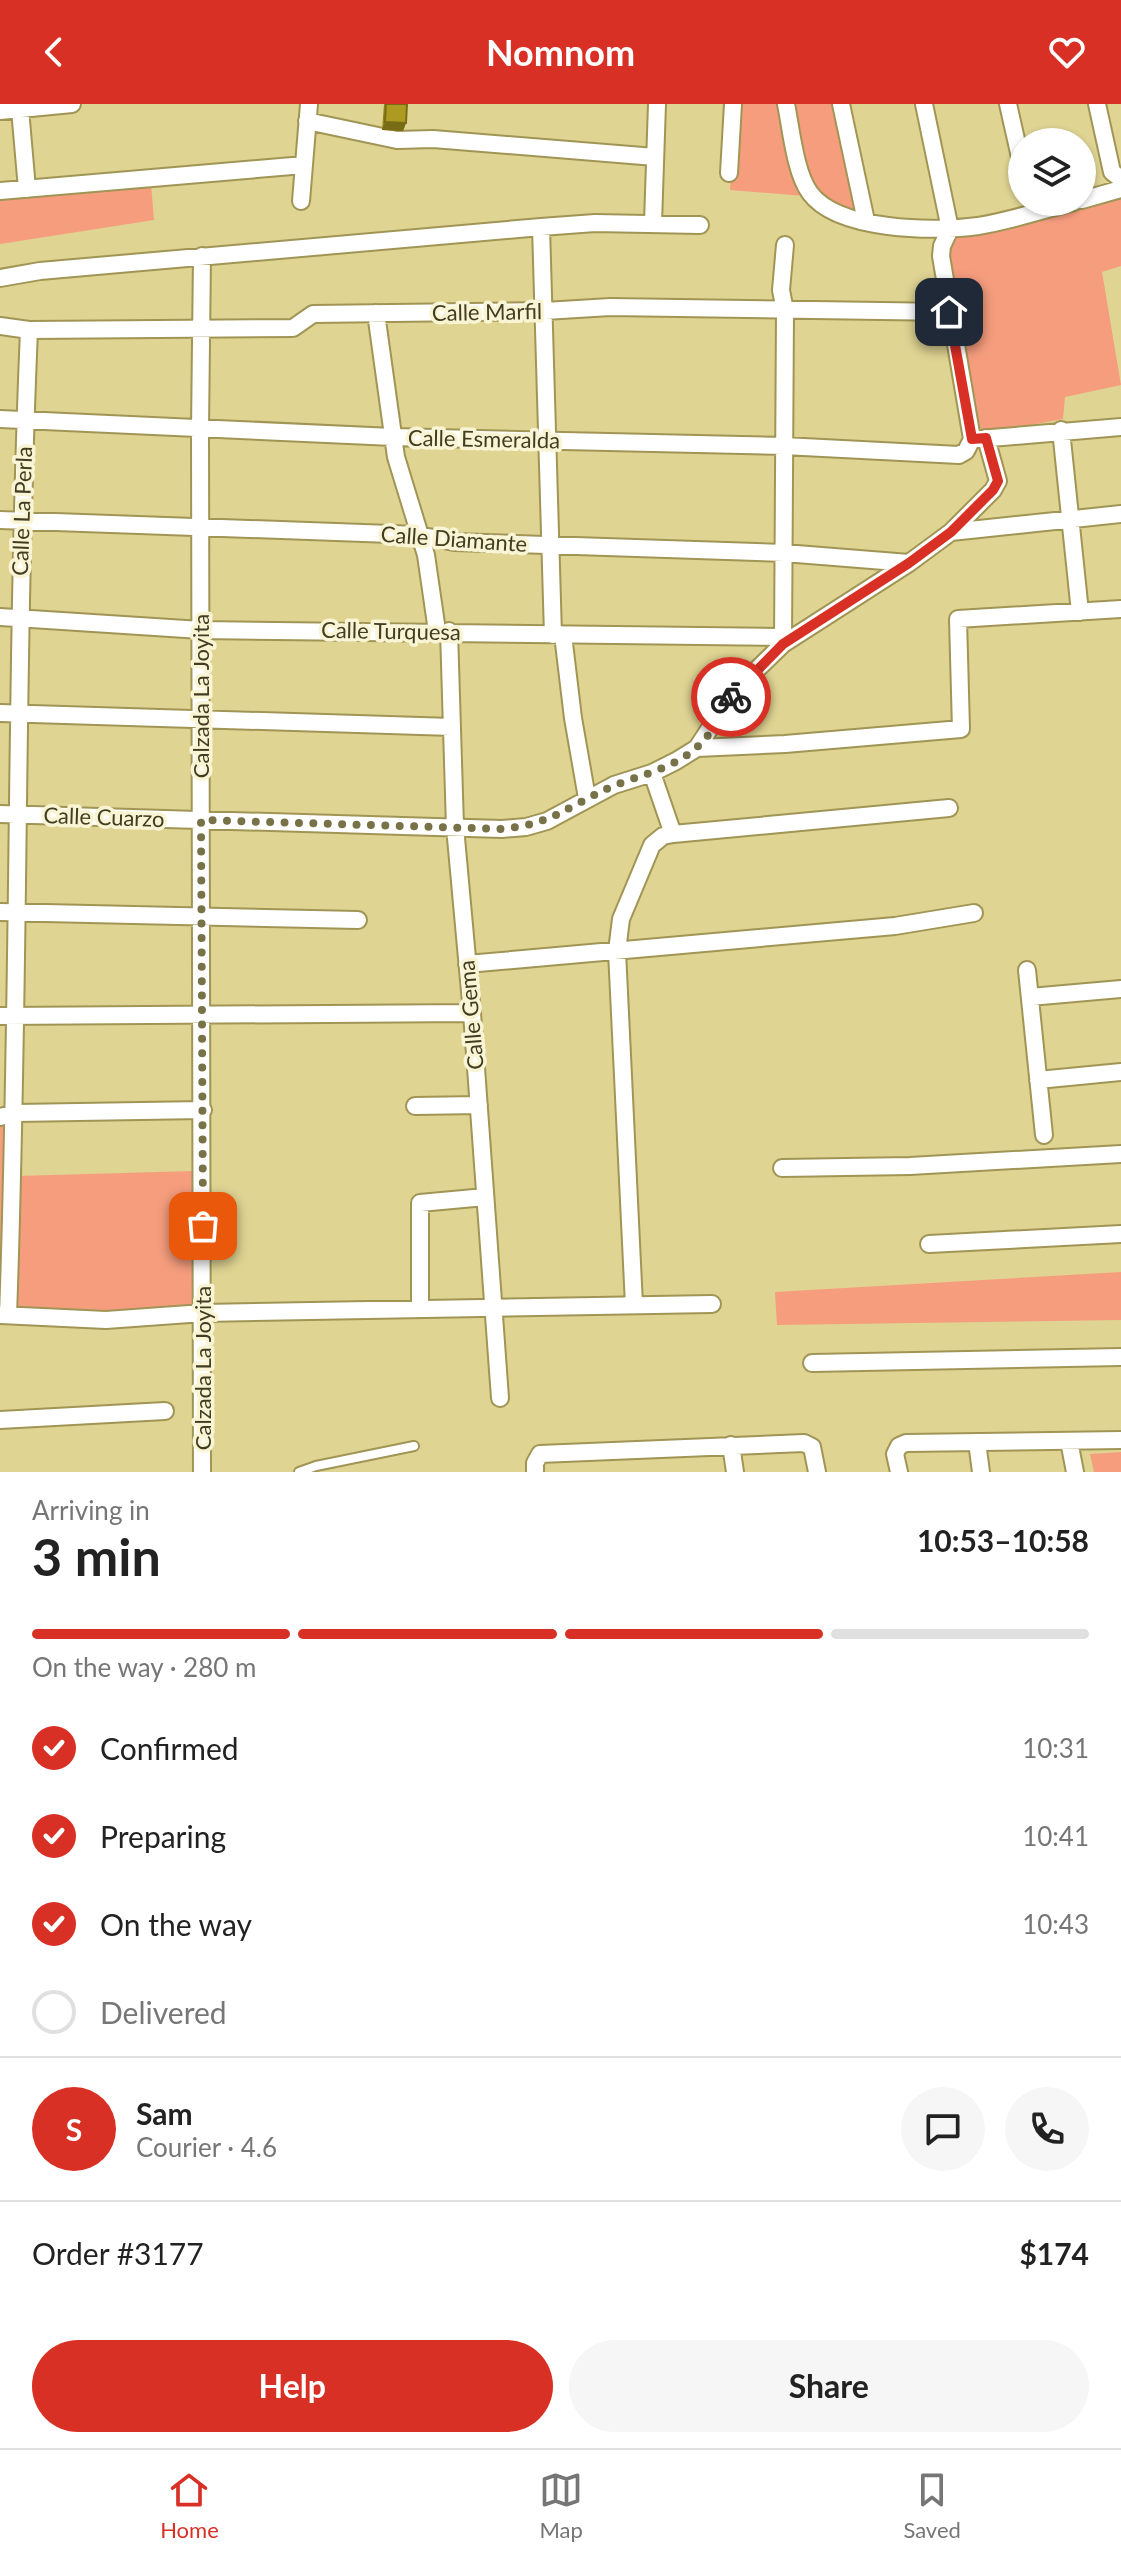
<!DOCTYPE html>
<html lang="en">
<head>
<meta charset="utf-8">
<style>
  :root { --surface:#fff; --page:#f6f6f6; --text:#222; --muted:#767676; --line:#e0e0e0; --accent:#d93025 }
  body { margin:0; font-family:Lato,sans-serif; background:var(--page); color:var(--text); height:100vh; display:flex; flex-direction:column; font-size:30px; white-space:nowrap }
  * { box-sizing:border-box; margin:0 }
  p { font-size:26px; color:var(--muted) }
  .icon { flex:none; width:44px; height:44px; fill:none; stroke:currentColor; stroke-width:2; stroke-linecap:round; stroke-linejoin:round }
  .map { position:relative; height:1368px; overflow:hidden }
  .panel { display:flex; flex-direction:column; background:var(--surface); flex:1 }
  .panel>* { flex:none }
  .buttons { position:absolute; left:1008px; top:24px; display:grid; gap:16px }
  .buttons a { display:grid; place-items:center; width:88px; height:88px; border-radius:50%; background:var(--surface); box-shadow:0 2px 6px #0004; font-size:40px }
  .pin { position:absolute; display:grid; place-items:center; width:68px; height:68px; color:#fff; margin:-34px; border-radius:16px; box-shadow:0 4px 12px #0006 }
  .courier { position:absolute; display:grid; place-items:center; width:80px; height:80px; margin:-40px; border:6px solid #d93025; border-radius:50%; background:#fff; color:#222; box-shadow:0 2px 10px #0007 }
  .head em { font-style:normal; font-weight:700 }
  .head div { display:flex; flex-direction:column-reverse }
  .head { display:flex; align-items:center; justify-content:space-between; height:136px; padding:0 32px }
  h1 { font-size:52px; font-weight:700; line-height:60px }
  .bar { display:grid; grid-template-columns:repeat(4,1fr); gap:12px 8px; align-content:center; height:96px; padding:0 32px }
  .bar i { height:10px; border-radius:6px; background:var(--line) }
  .bar .on { background:var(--accent) }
  .bar p { grid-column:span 4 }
  .line { display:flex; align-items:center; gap:20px; padding:0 32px; border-top:2px solid var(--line) }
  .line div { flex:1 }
  .round { display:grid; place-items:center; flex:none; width:84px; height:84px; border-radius:42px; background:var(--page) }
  ol { padding:0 32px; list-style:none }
  li { display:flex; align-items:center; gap:24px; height:88px }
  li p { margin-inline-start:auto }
  li .icon { padding:8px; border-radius:50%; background:var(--accent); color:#fff; stroke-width:4 }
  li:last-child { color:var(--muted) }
  li i { width:44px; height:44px; border:4px solid var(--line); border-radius:50% }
  .primary-button { display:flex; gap:16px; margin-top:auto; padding:16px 32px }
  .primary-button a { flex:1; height:92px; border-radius:48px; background:var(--accent); color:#fff; font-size:32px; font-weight:700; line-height:92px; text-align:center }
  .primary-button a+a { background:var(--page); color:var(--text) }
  header { display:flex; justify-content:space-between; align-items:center; height:104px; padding:0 32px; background:var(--accent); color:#fff; font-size:36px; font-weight:700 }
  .tabs { display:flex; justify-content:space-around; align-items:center; height:112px; border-top:2px solid var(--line); background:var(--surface); font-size:22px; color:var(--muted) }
  .tabs a { display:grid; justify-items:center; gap:4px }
  .tabs .on { color:var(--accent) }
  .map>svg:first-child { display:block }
  .green { fill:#f69d7e }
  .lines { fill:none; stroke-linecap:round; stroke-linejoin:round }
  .lane-casing { stroke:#a09555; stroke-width:12 }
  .street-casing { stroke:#a09555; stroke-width:20 }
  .lane { stroke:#fff; stroke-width:8 }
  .street { stroke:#fff; stroke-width:16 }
  .wall { fill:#95841c }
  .shaded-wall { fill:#796c17 }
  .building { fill:#ad9a21; stroke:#796c17; stroke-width:2 }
  .done { stroke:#787249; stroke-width:8; stroke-dasharray:0 14.4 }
  .route { stroke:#d93025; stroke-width:10 }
  .labels { text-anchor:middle; stroke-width:7; stroke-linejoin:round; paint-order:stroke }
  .street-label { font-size:22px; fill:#413d22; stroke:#f9f4d4 }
</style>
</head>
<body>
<header><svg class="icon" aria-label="back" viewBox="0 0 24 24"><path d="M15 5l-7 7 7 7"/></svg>Nomnom<svg class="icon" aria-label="heart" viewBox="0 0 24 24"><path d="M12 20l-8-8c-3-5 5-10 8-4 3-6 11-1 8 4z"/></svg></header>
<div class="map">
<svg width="1121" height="1368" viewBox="0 0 1121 1368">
  <rect width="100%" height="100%" fill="#dfd492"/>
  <path class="green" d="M736,0H784L805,92L730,86Z
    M789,0H837L862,112L840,107L806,77Z
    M151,80L154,116L0,140V90Z
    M1121,91V162L1102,168L1121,281L1065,293L1063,315L977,331L946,146L954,129Z
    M0,1017H7L0,1202Z
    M194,1067L198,1204L105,1213L13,1207L17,1072Z
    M1121,1168V1216L777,1221L775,1188Z
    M1121,1348V1368H1094L1090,1350Z"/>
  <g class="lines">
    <defs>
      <path id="lane" d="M299,1368L316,1362L414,1342"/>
      <path id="street" d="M786,0C791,24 795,69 810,89C838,127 934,128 978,122C1010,117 1042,106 1074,98
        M841,0L866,117
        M924,0L950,125
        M1008,0L1022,62
        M1097,0L1112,68L1121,75
        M20,5L27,85
        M0,7L72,0
        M307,17L397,36L433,35L655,53
        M729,69L733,0
        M0,87L304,61
        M1082,96L1121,85
        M301,97L309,0
        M653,119L657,0
        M541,123L553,531
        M0,174L40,167L541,123L595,119L700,121
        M376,209L396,353L426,451L437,527
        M0,222L29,226L293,224L313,210L545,207L610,203L949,208
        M0,315L393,333L784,342L959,351L966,347L972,335L941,152L942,142L950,125
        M1061,326L1080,508
        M979,335L1121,323
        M0,416L418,431L454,438L784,449L909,459
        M951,428L1121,410
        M0,513L201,526L783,533
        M449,527L455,723L472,909L500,1294
        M563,531L573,614L587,694
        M783,540L785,207L781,186L785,141
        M0,609L452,623
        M697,644L785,640L961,625L958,515L1121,505
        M652,669L673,730
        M0,710L502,725L526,723L547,717L614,681L652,669L676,657L697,644L733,589L783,540L909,459L951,428L993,386L998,377L986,334
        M0,808L358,816
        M467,860L895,822L974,809
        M1027,866L1044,1031
        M1030,893L1121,885
        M0,912L472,909
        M1038,976L1121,968
        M415,1002L479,1001
        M0,1013L16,1009L203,1006
        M782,1064L910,1062L1121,1050
        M929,1140L1121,1130
        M634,1201L617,847L621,815L652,741L663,732L673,730L949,704
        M420,1204V1099L485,1093
        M0,1211L106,1216L203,1209L712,1200
        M8,1211C20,883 15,554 29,226
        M812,1259L1121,1253
        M0,1316L165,1307
        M1069,1337L1075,1368
        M977,1338L981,1368
        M731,1341L735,1368
        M202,1368L200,325L202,152
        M535,1368V1359L540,1350L804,1339L812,1343L817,1368
        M899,1368L895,1350L899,1342L906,1339L1121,1336"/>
    </defs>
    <use href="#lane" class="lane-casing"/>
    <use href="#street" class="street-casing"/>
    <use href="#lane" class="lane"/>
    <use href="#street" class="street"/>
  </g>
  <path class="wall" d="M384,0H407L406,19L403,27L382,26Z"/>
  <path class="shaded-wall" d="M385,18L406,19L403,27L382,26Z"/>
  <path class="building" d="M386,0H407L406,19L385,18Z"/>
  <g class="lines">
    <path class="done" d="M203,1122L201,716L502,725C553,720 568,702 611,683C639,671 673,665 696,644C711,632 722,609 731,593"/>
    <path class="route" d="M731,593L783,540L909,459L951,428L993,386L998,377L986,334L972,335L949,208"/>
  </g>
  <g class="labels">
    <g class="street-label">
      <text transform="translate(487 208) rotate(-1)" y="8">Calle Marfil</text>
      <text transform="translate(484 335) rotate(1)" y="8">Calle Esmeralda</text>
      <text transform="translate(22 407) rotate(-88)" y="8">Calle La Perla</text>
      <text transform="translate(454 435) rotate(4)" y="8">Calle Diamante</text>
      <text transform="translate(391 527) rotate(1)" y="8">Calle Turquesa</text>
      <text transform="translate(201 592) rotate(-90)" y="8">Calzada La Joyita</text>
      <text transform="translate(104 713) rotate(2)" y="8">Calle Cuarzo</text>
      <text transform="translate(471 911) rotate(-95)" y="8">Calle Gema</text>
      <text transform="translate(203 1264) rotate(-90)" y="8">Calzada La Joyita</text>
    </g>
  </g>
</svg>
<div class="buttons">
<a><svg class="icon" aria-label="layers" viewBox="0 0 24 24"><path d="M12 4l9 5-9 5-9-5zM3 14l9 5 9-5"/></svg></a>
</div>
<div class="pin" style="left:203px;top:1122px;background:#ea580c"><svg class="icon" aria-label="bag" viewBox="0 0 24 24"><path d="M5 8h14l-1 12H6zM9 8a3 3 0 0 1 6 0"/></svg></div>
<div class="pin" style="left:949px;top:208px;background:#1f2937"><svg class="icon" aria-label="home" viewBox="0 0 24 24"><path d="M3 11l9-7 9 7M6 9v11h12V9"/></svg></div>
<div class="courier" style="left:731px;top:593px"><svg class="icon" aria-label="bike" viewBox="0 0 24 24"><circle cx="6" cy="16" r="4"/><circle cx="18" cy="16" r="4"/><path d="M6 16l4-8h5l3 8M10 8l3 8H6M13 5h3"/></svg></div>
</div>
<section class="panel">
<div class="head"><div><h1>3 min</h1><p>Arriving in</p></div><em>10:53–10:58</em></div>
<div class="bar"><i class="on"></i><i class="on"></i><i class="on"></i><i></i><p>On the way · 280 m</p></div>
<ol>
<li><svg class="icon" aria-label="check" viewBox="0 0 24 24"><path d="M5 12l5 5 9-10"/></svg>Confirmed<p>10:31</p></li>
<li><svg class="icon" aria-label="check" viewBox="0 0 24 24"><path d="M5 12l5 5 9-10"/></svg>Preparing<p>10:41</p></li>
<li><svg class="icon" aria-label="check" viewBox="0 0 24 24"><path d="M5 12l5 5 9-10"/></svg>On the way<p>10:43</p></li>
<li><i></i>Delivered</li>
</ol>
<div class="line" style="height:144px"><b class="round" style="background:var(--accent);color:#fff">S</b><div><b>Sam</b><p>Courier · 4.6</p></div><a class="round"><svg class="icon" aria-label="chat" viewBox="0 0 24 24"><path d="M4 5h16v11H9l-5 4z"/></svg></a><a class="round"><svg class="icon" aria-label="phone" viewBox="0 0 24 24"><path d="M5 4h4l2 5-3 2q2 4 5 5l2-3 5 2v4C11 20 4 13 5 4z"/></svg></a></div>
<div class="line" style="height:104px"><div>Order #3177</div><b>$174</b></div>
<div class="primary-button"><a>Help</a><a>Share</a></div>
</section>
<nav class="tabs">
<a class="on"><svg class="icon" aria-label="home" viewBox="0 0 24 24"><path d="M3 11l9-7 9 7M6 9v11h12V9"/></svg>Home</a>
<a><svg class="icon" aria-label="map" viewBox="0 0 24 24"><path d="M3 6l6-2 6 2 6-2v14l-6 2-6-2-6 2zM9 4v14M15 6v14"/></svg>Map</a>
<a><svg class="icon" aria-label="saved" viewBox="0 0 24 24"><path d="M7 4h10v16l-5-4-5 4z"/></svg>Saved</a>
</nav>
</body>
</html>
